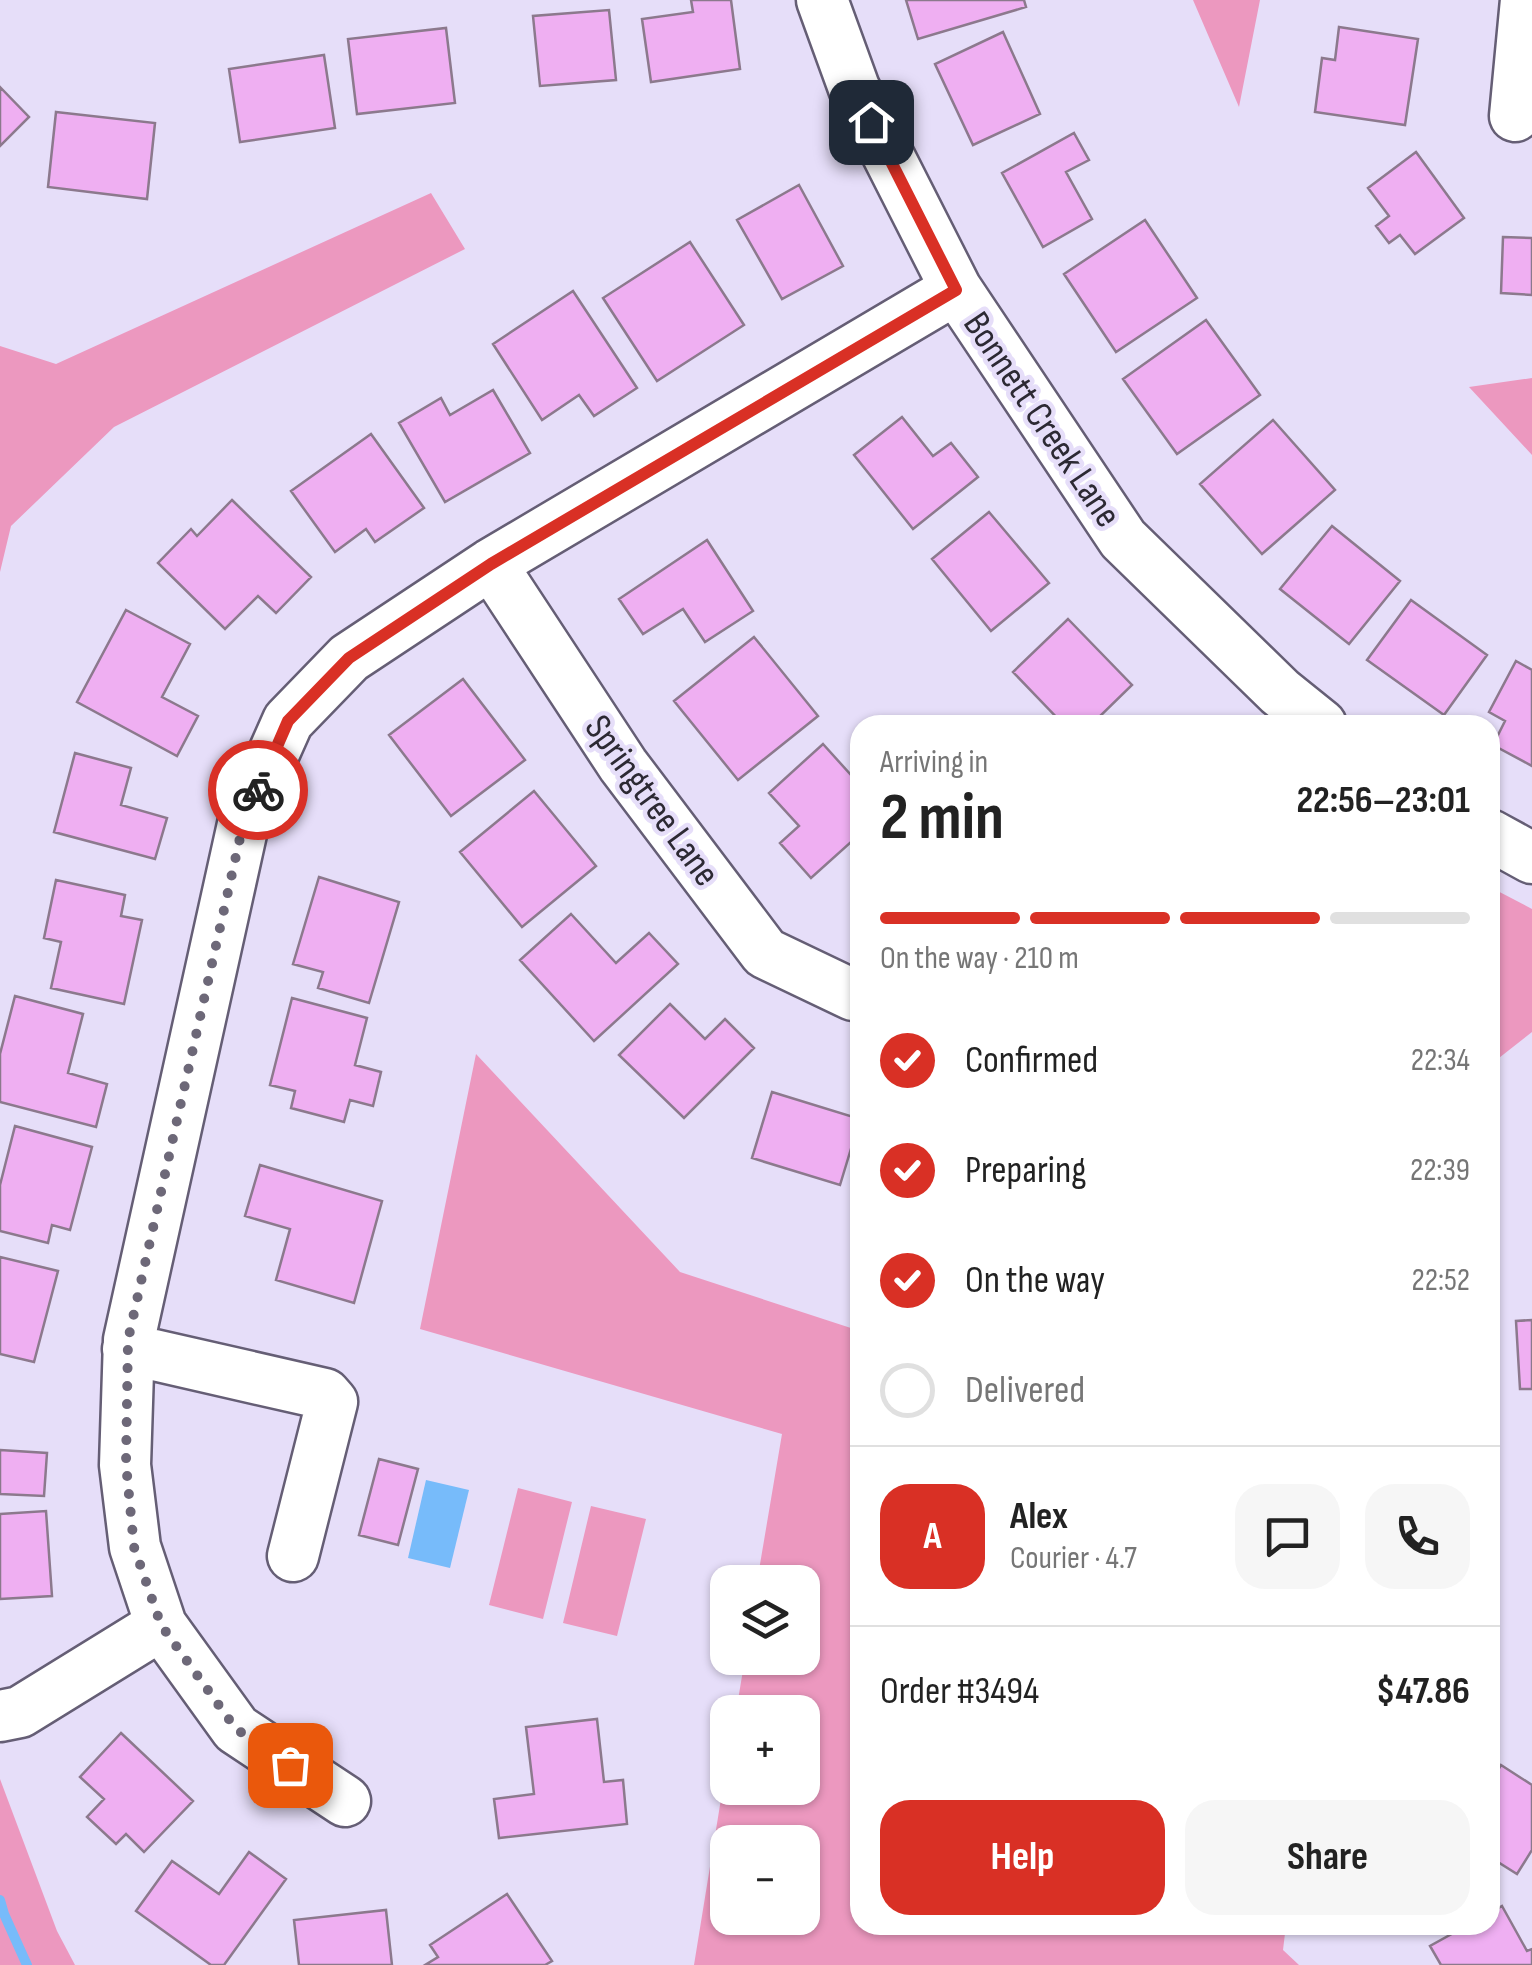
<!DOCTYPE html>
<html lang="en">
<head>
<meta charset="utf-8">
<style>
  :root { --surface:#fff; --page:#f6f6f6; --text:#222; --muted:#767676; --line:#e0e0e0; --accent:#d93025 }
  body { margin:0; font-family:"Sofia Sans Condensed",sans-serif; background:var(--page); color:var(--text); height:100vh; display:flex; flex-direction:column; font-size:38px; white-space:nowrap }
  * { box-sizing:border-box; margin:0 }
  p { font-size:32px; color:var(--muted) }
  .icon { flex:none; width:55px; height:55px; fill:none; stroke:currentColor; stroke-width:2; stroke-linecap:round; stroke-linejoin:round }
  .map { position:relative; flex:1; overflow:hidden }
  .details { position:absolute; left:850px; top:715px; width:650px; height:1220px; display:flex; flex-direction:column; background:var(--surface); border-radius:30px; box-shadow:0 2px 8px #0004 }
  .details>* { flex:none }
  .buttons { position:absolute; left:710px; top:1565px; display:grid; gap:20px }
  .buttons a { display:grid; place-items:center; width:110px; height:110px; border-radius:20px; background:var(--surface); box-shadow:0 2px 8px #0004; font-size:50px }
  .pin { position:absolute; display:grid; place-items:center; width:85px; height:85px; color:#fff; margin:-42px; border-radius:20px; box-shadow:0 5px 15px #0006 }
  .courier { position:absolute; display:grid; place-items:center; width:100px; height:100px; margin:-50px; border:8px solid #d93025; border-radius:50%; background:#fff; color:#222; box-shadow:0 2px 12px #0007 }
  .headline em { font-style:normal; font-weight:700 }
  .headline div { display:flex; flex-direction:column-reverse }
  .headline { display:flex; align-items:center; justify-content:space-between; height:170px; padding:0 30px }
  h1 { font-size:65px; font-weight:700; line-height:75px }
  .bar { display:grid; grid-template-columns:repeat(4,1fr); gap:15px 10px; align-content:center; height:120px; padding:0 30px }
  .bar i { height:12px; border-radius:8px; background:var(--line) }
  .bar .active { background:var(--accent) }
  .bar p { grid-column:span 4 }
  .line { display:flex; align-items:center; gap:25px; padding:0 30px; border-top:2px solid var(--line) }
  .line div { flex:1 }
  .round { display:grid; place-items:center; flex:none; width:105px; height:105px; border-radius:30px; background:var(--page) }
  ol { padding:0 30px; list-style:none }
  li { display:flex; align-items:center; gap:30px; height:110px }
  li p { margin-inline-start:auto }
  li .icon { padding:10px; border-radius:50%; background:var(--accent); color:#fff; stroke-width:4 }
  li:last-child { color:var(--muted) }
  li i { width:55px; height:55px; border:5px solid var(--line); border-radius:50% }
  .cta { display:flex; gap:20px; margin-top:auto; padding:20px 30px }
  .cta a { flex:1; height:115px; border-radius:30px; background:var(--accent); color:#fff; font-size:40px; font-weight:700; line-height:115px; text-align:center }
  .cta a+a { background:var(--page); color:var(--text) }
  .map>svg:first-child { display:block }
  .green { fill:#ec98bf; fill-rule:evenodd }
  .water { fill:#77bbfa }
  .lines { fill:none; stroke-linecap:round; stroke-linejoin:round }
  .stream { stroke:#77bbfa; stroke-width:10 }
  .building { fill:#efaff2; stroke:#8c798d; stroke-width:2.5 }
  .minor-casing { stroke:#655e75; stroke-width:55 }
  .minor { stroke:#fff; stroke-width:50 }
  .done { stroke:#6d6878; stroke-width:10; stroke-dasharray:0 18 }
  .route { stroke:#d93025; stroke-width:12 }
  .labels { text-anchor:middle; stroke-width:9; stroke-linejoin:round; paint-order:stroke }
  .street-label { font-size:38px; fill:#2c2933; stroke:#e6def9 }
</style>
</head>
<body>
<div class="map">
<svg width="1532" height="1965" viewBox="0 0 1532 1965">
  <rect width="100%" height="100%" fill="#e6def9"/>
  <path class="green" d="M1193,0H1260L1239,107Z
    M431,193L465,249L114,427L11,526L0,572V346L56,364Z
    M1532,378V455L1469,387Z
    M1490,887L1532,909V1032L1490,1065Z
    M476,1054L680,1272L860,1331V1925H1286L1283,1950L1299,1965H694L727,1762L728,1788H802V1712H736L745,1658H802V1582H757L782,1434L420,1329ZM802,1842V1918H728V1842Z
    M518,1488L572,1502L543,1619L489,1605Z
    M591,1506L646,1519L617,1636L563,1623Z
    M0,1779L57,1931L75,1965H0Z"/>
  <path class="water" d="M426,1480L469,1490L450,1568L408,1558Z"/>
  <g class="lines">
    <path class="stream" d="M0,1900L4,1914L27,1965"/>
  </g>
  <path class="building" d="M691,0H731L740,69L651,82L642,19L693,12Z
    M906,0H1024L1026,7L918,39Z
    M609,10L616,80L540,86L533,16Z
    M1339,27L1418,39L1405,125L1315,112L1322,58L1335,60Z
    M446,28L455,103L357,114L348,39Z
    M1003,32L1040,114L973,145L935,64Z
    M324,55L335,128L240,142L229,69Z
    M0,87L29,117L0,146Z
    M56,112L155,123L147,199L48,187Z
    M1074,133L1089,160L1066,172L1092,219L1043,247L1002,173Z
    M1416,152L1464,218L1415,254L1400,235L1389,243L1376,226L1389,216L1368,188Z
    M799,185L843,266L782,299L737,220Z
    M1145,220L1197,298L1116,352L1064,274Z
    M1503,237L1532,238V295L1501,293Z
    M690,242L744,325L657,381L603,298Z
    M573,291L637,388L594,416L579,395L542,420L493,344Z
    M1206,320L1260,395L1177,454L1123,379Z
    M493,390L530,453L445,502L399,423L441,398L450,415Z
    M902,417L933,456L951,443L978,477L913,529L854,455Z
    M1273,420L1335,490L1262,554L1200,484Z
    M371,434L424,508L375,542L366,529L335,552L291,491Z
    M232,500L311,577L276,613L258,596L225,629L158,563L191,529L197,536Z
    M989,512L1049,583L991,631L932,559Z
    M1332,526L1400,581L1349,644L1280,589Z
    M707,540L753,611L705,642L683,609L643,634L619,599Z
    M1411,600L1487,655L1444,715L1367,660Z
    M126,610L190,644L162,697L198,716L177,756L77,702Z
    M1068,619L1132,685L1091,725H1064L1013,672Z
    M754,637L818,716L738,780L674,701Z
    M1516,661L1532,670V766L1493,745L1505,721L1489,712Z
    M463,679L525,760L451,816L389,735Z
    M823,744L860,785V834L811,878L780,843L799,826L769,793Z
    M75,753L131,768L121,805L167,818L155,859L54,832Z
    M534,791L596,866L522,927L460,852Z
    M319,877L399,902L369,1003L318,988L323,972L293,964Z
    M56,880L125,895L121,916L142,920L124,1004L51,988L61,942L44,938Z
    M571,914L616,963L649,933L678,964L594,1041L520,960Z
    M15,996L83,1014L68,1073L107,1084L96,1127L0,1102V1054Z
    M292,998L367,1018L355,1065L381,1072L373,1106L350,1100L344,1122L291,1108L295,1091L270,1085Z
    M670,1004L705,1039L725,1019L754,1048L684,1118L619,1055Z
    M772,1092L860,1119L840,1185L752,1158Z
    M15,1126L92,1147L70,1230L52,1225L48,1243L0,1231V1185Z
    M260,1165L382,1201L354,1303L276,1280L290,1229L245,1216Z
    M0,1257L58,1271L34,1362L0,1354Z
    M1532,1320V1389H1520L1516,1321Z
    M0,1450L47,1453L44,1496L0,1494Z
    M379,1459L418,1469L398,1545L359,1535Z
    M46,1511L52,1596L0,1599V1514Z
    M597,1719L604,1782L623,1780L627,1824L499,1838L494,1799L534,1794L526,1727Z
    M121,1733L193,1801L144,1852L126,1834L116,1844L87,1817L104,1799L80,1777Z
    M1501,1765L1532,1785V1850L1517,1874L1490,1857V1783Z
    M249,1852L286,1879L224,1965H211L136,1911L172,1861L219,1894Z
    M507,1894L552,1961L545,1965H425L438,1957L430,1945Z
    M1502,1906L1527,1951L1532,1949V1965H1441L1430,1946L1468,1925H1490V1913Z
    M386,1910L392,1965H299L294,1920Z"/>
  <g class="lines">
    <defs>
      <path id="minor" d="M822,0L854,88L956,289L1123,539L1280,692L1321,725
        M1515,116L1526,0
        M491,564L623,765L765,953L853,995
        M1490,835L1532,858
        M128,1349L325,1394L332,1402L293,1556
        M0,1716L20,1712L161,1625
        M345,1801L236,1729L161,1625L135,1547L125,1465L129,1340L244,820L288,721L349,658L491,564L956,289"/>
    </defs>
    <use href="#minor" class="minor-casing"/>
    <use href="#minor" class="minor"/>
  </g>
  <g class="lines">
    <path class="done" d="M258,790L244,820L128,1340L126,1464L134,1547L161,1625L236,1729L290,1765"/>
    <path class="route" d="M258,790L288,721L349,658L491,564L956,290L871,122"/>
  </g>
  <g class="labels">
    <g class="street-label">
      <text transform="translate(1043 419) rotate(56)" y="13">Bonnett Creek Lane</text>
      <text transform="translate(653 800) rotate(54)" y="13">Springtree Lane</text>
    </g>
  </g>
</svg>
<div class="buttons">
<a><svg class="icon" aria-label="layers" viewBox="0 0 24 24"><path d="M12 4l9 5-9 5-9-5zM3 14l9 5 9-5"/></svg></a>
<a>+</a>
<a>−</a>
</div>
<div class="pin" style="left:290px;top:1765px;background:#ea580c"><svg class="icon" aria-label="bag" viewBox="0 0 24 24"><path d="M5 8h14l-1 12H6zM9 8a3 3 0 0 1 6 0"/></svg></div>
<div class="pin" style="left:871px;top:122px;background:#1f2937"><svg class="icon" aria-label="home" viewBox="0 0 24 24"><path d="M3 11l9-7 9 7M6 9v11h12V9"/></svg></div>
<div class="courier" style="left:258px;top:790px"><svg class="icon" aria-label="bike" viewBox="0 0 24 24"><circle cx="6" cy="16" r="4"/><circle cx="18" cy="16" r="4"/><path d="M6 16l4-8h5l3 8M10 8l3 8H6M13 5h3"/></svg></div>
<section class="details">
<div class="headline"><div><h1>2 min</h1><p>Arriving in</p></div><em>22:56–23:01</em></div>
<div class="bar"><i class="active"></i><i class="active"></i><i class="active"></i><i></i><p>On the way · 210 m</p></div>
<ol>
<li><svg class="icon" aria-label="check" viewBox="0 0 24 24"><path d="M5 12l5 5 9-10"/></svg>Confirmed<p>22:34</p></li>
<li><svg class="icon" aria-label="check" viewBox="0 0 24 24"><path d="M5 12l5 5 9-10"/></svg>Preparing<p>22:39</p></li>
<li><svg class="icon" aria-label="check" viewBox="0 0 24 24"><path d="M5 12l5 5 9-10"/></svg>On the way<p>22:52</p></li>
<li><i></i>Delivered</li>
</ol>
<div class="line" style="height:180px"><b class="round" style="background:var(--accent);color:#fff">A</b><div><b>Alex</b><p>Courier · 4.7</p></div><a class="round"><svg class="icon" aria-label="chat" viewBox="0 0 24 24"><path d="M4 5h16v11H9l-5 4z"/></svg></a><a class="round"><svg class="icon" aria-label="phone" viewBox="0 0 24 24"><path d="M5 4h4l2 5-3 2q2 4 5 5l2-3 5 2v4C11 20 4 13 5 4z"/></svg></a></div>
<div class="line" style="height:130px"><div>Order #3494</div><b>$47.86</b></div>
<div class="cta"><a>Help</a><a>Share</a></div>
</section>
</div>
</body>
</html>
